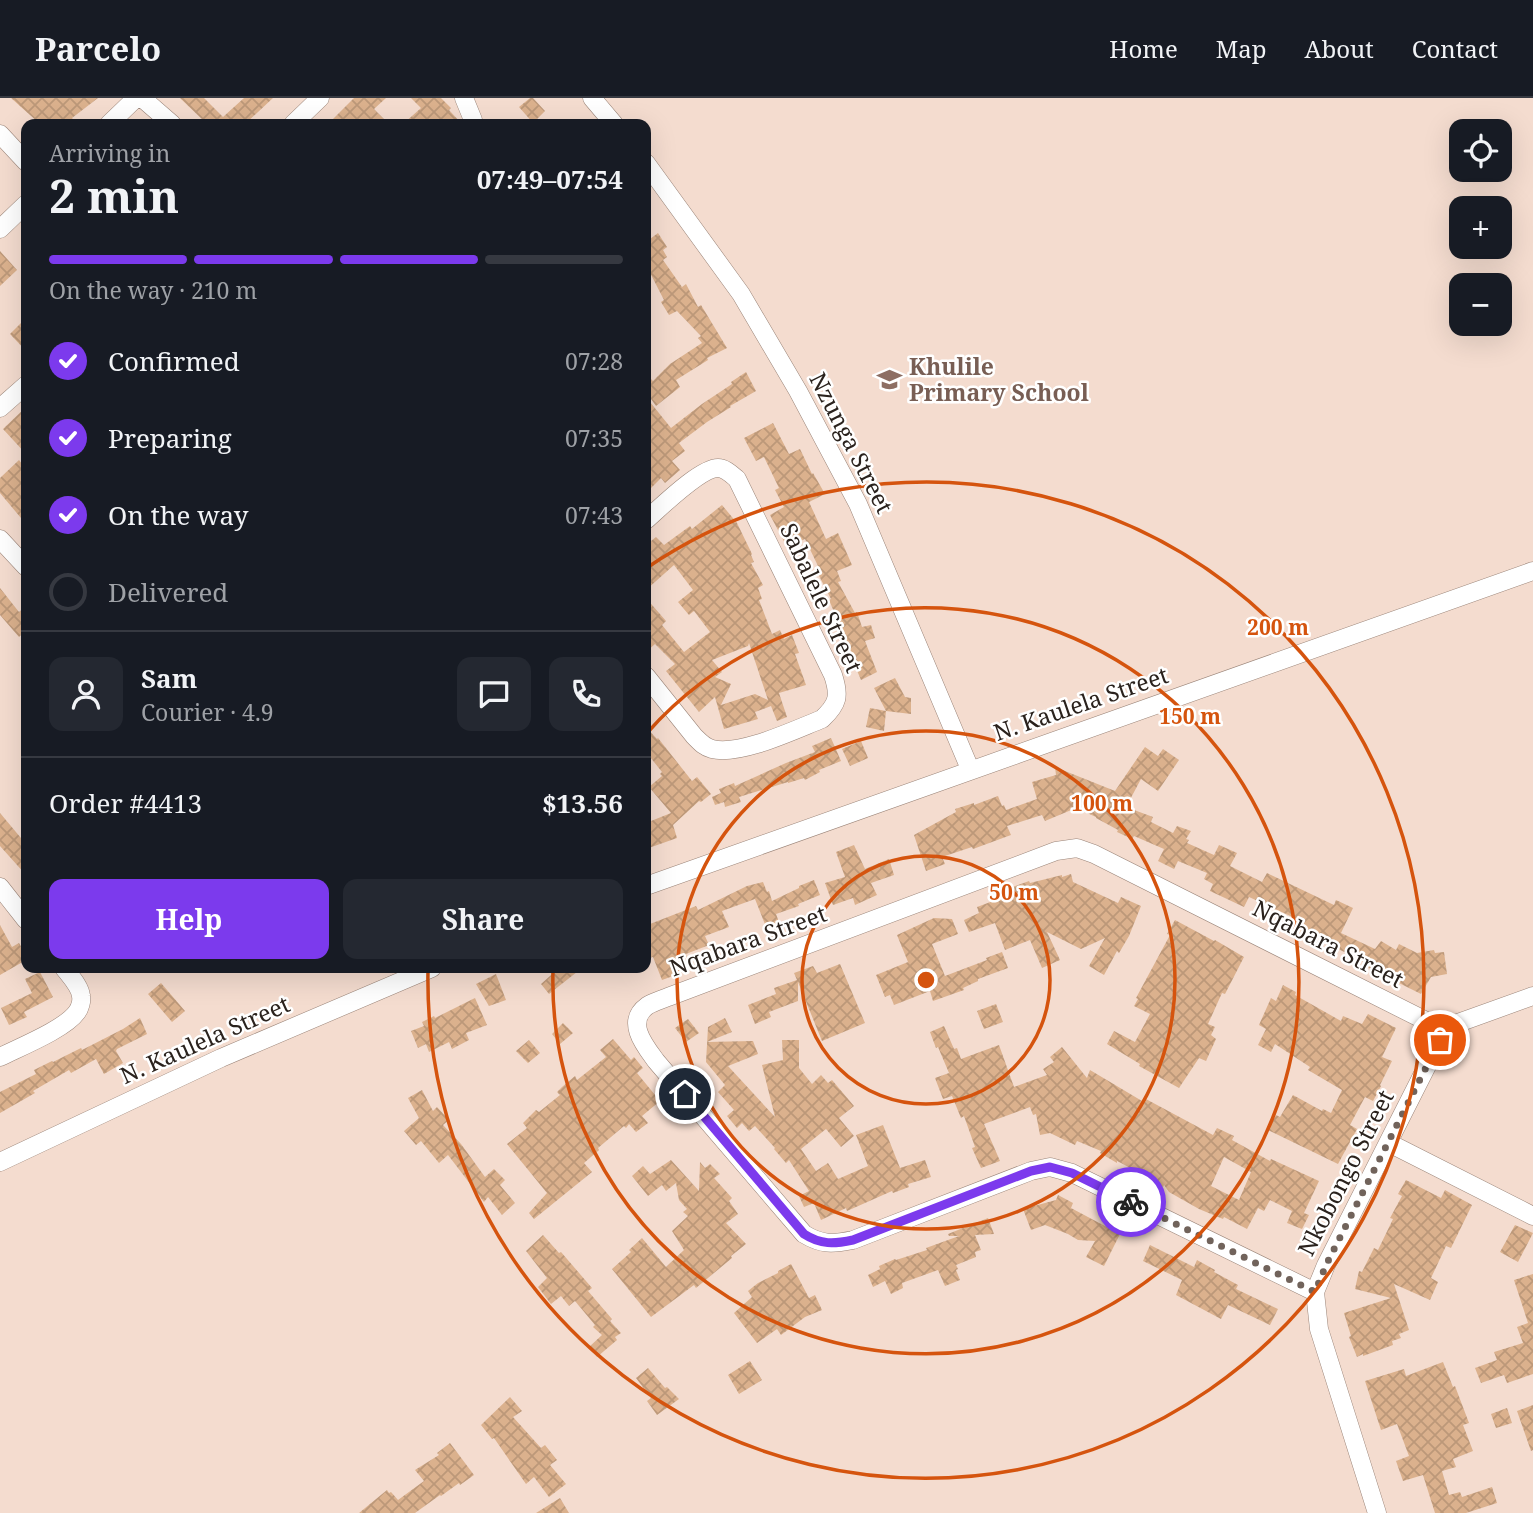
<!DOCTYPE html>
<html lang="en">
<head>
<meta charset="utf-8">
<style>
  :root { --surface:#171b24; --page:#242831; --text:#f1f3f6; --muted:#9ea1a6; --line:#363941; --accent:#7c3aed }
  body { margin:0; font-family:"Noto Serif",serif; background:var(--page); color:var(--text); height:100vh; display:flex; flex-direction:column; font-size:26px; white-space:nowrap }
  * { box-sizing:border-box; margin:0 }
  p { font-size:23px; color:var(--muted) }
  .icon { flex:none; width:38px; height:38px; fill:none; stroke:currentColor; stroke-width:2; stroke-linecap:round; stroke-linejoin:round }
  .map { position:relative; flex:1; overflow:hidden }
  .side { position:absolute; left:21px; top:21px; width:630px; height:854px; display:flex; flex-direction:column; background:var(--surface); border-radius:14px; box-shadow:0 7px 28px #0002 }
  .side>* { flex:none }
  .controls { position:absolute; left:1449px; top:21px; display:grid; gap:14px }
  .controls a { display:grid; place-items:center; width:63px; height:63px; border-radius:14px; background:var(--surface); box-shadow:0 7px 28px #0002; font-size:35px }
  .pin { position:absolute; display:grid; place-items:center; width:60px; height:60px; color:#fff; margin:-30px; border:4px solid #fff; border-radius:50%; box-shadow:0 2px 7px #0007 }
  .courier { position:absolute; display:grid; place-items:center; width:70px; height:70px; margin:-35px; border:5px solid #7c3aed; border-radius:50%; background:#fff; color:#222; box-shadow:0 2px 9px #0007 }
  .summary em { font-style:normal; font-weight:700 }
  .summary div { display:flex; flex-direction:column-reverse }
  .summary { display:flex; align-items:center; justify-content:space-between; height:119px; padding:0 28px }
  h1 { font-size:46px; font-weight:700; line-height:52px }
  .bar { display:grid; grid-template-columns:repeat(4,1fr); gap:10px 7px; align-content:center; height:84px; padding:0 28px }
  .bar i { height:9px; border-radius:5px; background:var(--line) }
  .bar .current { background:var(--accent) }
  .bar p { grid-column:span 4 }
  .line { display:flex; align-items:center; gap:18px; padding:0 28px; border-top:2px solid var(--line) }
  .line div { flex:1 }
  .round { display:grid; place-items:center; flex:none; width:74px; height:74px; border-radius:14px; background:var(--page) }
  ol { padding:0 28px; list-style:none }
  li { display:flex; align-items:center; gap:21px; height:77px }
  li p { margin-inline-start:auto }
  li .icon { padding:7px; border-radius:50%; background:var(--accent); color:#fff; stroke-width:4 }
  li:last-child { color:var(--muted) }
  li i { width:38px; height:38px; border:4px solid var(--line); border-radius:50% }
  .cta { display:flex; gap:14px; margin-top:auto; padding:14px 28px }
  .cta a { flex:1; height:80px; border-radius:14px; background:var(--accent); color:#fff; font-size:28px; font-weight:700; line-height:80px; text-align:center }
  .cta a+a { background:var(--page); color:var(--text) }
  header { display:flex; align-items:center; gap:42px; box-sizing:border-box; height:98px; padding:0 35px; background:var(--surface); border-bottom:2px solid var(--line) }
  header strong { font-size:33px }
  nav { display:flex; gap:38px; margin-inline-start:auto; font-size:24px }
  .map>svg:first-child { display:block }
  .building { fill:url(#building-cross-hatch); fill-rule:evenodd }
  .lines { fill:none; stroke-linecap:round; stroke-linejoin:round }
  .minor-casing { stroke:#9a8478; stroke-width:19 }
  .minor { stroke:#fff; stroke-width:18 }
  .done { stroke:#71635b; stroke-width:7; stroke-dasharray:0 12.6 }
  .route { stroke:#7c3aed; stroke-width:9 }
  .ring { fill:none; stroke:#d5540e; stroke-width:3.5 }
  .labels { text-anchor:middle; stroke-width:5; stroke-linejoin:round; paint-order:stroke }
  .education-label { font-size:23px; font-weight:bold; fill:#785e54; stroke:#fff; text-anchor:start }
  .street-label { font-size:23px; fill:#2a221d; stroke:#fff }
  .centre { fill:#d5540e; stroke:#fff; stroke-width:3.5 }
  .ring-label { font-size:21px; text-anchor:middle; font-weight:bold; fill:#d5540e; stroke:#fff; stroke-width:5; stroke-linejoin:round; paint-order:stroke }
</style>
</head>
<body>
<header>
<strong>Parcelo</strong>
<nav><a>Home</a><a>Map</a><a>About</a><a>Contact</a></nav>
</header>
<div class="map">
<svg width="1533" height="1415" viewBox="0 0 1533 1415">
  <defs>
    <pattern id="building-cross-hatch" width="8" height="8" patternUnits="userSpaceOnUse" patternTransform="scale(1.75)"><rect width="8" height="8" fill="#dbb18d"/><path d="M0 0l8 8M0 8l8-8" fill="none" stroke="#bc9879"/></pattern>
  </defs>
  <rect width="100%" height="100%" fill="#f4dccf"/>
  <path class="building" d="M11,0H98L72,20L77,26H40Z
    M180,0H204L223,19L244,0H273L245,26H207Z
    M354,0H386L374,11L389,26H328Z
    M411,0H441L451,10L449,12L462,26H403L421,10Z
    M530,0H533L545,13L533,25L519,9Z
    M658,135L667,149L663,152L667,159L663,162L682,189L686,186L698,209L701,207L727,250L707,260L708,262L676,282L680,289L656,308L646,294V276L653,283L670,266L702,245L698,240L701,238L677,213L669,217L661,204L664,202L646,167V144Z
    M0,153L17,172L0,188Z
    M26,220V253L10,236Z
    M746,274L756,293L730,308L731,309L707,324L679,345L685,353L672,363L680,372L665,385L661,380L646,395V299L671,330L702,306L732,286L731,284Z
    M26,309V356L3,331Z
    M773,325L789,356L800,351L812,376L813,375L825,396L809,404L826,441L838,435L852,467L837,473L841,483L838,484L855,515L857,514L862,529L871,527L875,540L865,543L877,574L861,582L853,563H855L829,502L831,501L816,472L819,470L805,441L787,449L770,417L784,409L775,392L779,390L764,359L756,363L744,340Z
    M19,362L26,371V426L0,395V380Z
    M722,407L737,425L752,456L751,457L754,464L751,465L763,487L758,490L762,501L759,502L772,536L780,532L784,541L792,537L799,555L795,556L806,587L779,595L787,619L777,623L771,608L755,614L758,621L724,631L715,599L699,614L666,573L675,566L655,546L646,554V500L666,523L662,527L684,554L710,534L694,513L689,517L678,504L693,492L674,467L646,492V447L656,439L664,447L690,428L692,431ZM749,545L768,602L755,596L721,607L731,586L715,579L722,574L712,562L748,548Z
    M0,490L19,514L26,508V532L19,539L0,517Z
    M895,580L905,599L911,600V616L886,613L874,590Z
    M870,610L886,613L884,633L866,629Z
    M646,629L657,641L658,640L692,683L697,679L711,696L701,704L699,703L673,727L677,740L646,751V725L671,715L649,689L662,678L660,676L662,674L646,654Z
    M831,640L841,663L819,672L820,674L805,682L804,680L788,685V684L739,699L741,704L725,709L724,704L715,707L712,699L721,695L719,691L734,685L735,688L786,665L815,654L812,648Z
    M861,643L868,660L850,668L842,651Z
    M1145,649L1158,658L1163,651L1179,662L1158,693L1141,681L1126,709L1153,719L1151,724L1173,735L1177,728L1191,733L1186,741L1189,742L1187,745L1214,757L1219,747L1237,755L1230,768L1262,784L1267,775L1334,807L1336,802L1353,810L1341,835L1375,851L1381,843L1396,852L1399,846L1417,855L1434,852L1435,855L1444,854L1447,876L1431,879L1421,896L1365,868L1366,866L1361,862L1338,851L1339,848L1312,832L1309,837L1293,829L1297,821L1249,799L1244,809L1210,793L1213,786L1204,781L1207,775L1178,763L1174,771L1158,763L1164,751L1134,738L1132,741L1117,734L1118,732L1096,720V719L1076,710L1045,723L1042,717L1007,728L1011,737L973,751L972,749L942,759L945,766L926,773L914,737L956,714L955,711L974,705V707L998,698L1002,708L1004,707L1006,712L1037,701L1032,684L1056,677L1055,669L1115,693Z
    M0,715L26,746V777L0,748Z
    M854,747L865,771L889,761L894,777L871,785L877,797L855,807L853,800L833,807L825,785L845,779L836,754Z
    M1071,776L1073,784L1118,805L1121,799L1141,808L1129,838L1119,855L1117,853L1104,877L1089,868L1105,840L1081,851L1047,834L1060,862L1042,870L1030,842L1005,852L995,825L969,834L964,822L979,815L977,809L1001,800L999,797L1003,796L1001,793L1029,783L1030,785L1062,777V779Z
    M814,782L820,797L798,806L799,808L776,816L783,835L770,839L755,801L722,813L729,829L705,838L709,847L686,856L687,859L683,861L687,873L662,882L653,859L646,861V829L651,827L650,826L696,808L698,812L747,788L763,784L767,794L769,793L772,803L799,790V788Z
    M934,820L952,821L958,836L932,846L945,878L987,862L986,860L1002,854L1008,870L978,881V883L963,890L964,892L933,903L930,893L894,907L890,897L885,899L876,877L908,864L897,837Z
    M1175,822L1214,843L1215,842L1244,859L1225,896L1222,895L1208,926L1215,929L1211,937L1216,941L1206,963L1199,960L1179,990L1139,968L1140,966L1107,946L1114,933L1135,944L1150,916L1134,908L1138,901L1136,900L1170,837L1167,836Z
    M0,827L12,849L19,845L26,857V862L0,877Z
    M840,866L865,925L822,943L798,884V903L769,914L771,919L755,926L748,907L776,896L774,890L797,882L794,875L813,868L817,875Z
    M559,870H582L549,896L541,886Z
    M40,874L53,899L24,914L27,919L9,927L1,910L32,895L25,881Z
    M496,876L506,902L489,908L476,886Z
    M161,885L185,913L172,924L148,896Z
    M1283,887L1296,894L1295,897L1341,923L1343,918L1362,926L1368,916L1396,930L1382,959L1392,963L1380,987L1381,988L1373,1003L1365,999L1350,1027L1357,1031L1338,1066L1268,1032L1276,1017L1280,1019L1293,997L1322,1013L1323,1011L1331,1015L1342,992L1308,972L1310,969L1275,946L1271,954L1258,947L1266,931L1259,927L1271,900L1276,903Z
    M475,900L487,927L466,935L469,942L452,951L449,944L429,954L426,946L418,950L411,933L424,928L422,924L434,918L435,920Z
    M996,906L1003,924L984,931L977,913Z
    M140,920L147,936L117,951L116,953L123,965L104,976L96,961L71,975L69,972L33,993L35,995L0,1015V994L36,976L34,972L52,963L53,964L81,950L82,952L123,931Z
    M725,920L732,934L707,944L753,943L758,956L728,968L775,1019L762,967L783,962L782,942H799V970L812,986L821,977L828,985L832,982L854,1008L839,1020L854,1038L841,1049L826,1031L801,1051L816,1073L828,1065L838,1081L868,1068L856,1037L883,1027L900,1070L925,1062L931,1079L908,1086L909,1089L893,1095L892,1093L847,1113L846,1110L821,1122L814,1105L804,1109L799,1098L809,1093L789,1062L786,1065L774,1051L775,1050L755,1028L749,1033L742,1025L737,1030L727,1018L734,1012L718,994L725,987L706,964L708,929Z
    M688,921L699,935L686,944L675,930Z
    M563,925L573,935L560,946L552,936Z
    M944,928L954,951L957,950L961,961L999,947L1014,989L1047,977L1043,971L1054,964L1050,959L1062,949L1087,980L1090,972L1142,1003L1144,1000L1213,1037L1217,1030L1234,1038L1232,1042L1270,1063L1271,1061L1319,1083L1304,1115L1309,1117L1302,1131L1287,1125L1292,1113L1270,1102L1264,1113L1258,1110L1247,1131L1224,1119L1223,1121L1199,1111L1169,1094L1164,1087L1163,1089L1123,1066L1117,1063V1065L1100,1055L1101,1053L1077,1043L1075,1047L1050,1035L1040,1037L1036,1016L1033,1017L1030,1009L984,1026L1000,1063L981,1070L972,1050L975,1049L964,1018L961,1020L952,998L943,1001L935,980L949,975L938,949L936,950L930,934ZM1224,1059L1251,1074L1239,1102L1211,1088Z
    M613,941L631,962L634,959L643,970L637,975L660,1003L642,1018L648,1025L636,1034L629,1026L626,1030L624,1028L598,1050L599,1052L584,1065L592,1074L534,1121L529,1115L547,1095L507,1046L527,1030L523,1025L536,1012L539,1014L560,997L557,994L562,989L575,978L577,982L606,959L600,952Z
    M529,942L540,955L528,965L516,953Z
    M422,992L433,1013L437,1009L449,1022L443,1027L461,1046L485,1079L494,1071L505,1082L500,1087L515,1105L502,1117L488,1099L484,1104L448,1057L439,1065L421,1043L416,1047L404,1033L419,1020L408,1000Z
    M671,1062L699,1093L700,1064L705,1070L710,1066L720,1076L714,1080L732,1100L729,1103L738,1116L726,1125L746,1146L731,1158L732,1160L696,1190L694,1187L651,1219L612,1171L631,1154L629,1152L642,1140L666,1169L684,1152L672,1133L688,1118L683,1114L687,1111L679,1102L676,1085L666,1093L662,1087L648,1098L632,1078L643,1068L650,1076Z
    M1406,1082L1441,1100L1445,1092L1472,1107L1451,1150L1446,1148L1431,1180L1438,1184L1430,1202L1394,1186L1409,1232L1399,1236L1401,1240L1392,1243L1393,1247L1363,1258V1256L1357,1259L1349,1239L1351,1238L1344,1215L1391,1200L1355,1191L1359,1173L1362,1174L1374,1150L1378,1152L1393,1121L1390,1120L1402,1098L1398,1096Z
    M1058,1097L1073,1105L1071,1110L1120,1136L1104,1168L1086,1159L1095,1143L1078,1142L1068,1136L1045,1127L1031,1132L1023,1111L1056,1102Z
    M988,1120L994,1136L975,1137L981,1152L975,1154L976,1159L956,1167L958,1171L956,1172L960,1182L945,1188L938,1172L902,1185L903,1190L891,1196L885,1183L873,1189L868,1177L880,1171L879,1168L895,1161L896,1162L927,1152L926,1150L959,1138H949L948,1136Z
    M1515,1127L1533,1135L1518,1164L1500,1154Z
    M543,1137L559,1155L561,1154L592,1190L588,1193L612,1221L610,1223L621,1235L615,1239L617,1242L597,1259L589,1249L602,1237L593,1229L595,1227L575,1203L569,1208L561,1198L551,1206L538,1189L547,1180L526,1153Z
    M1150,1147L1194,1169L1197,1162L1215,1172L1214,1174L1238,1187L1236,1191L1278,1211L1270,1227L1228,1207L1221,1221L1176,1197L1182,1182L1143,1163Z
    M791,1166L809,1200L815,1197L822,1212L805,1219L781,1237L777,1231L757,1245L734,1215L752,1199L748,1193L758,1185L778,1175V1173Z
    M1533,1176V1276L1507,1285L1504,1277L1481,1285L1475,1270L1497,1262L1494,1254L1523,1245L1517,1229L1528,1225L1514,1182Z
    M750,1263L762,1282L739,1296L728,1277Z
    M1443,1264L1453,1289L1455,1288L1469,1325L1463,1327L1473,1353L1453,1361L1456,1369L1442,1373L1449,1397L1460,1394L1462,1399L1492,1389L1497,1405L1466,1415H1435L1423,1377L1403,1383L1396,1363L1409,1358L1397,1326L1381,1332L1365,1283L1404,1271L1406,1278Z
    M648,1270L665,1290L667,1289L679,1301L657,1317L647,1303L651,1300L636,1280Z
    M510,1299L522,1313L513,1319L541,1350L545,1347L557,1362L550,1367L566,1386L549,1399L534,1379L526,1386L494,1340L492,1341L481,1327Z
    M1533,1307V1352L1531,1353L1517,1313Z
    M1507,1310L1512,1325L1496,1330L1491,1316Z
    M450,1345L474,1377L460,1387L459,1385L441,1398L440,1397L415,1415H359L387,1392L389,1395L391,1394L398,1402L424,1383L415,1372L439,1357L437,1355Z
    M560,1400L569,1415H536Z"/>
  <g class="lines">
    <defs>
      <path id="minor" d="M142,0L172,26
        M464,0L473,22V26
        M592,0L614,26
        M109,26L136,0
        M293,26L320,0
        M0,36L26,64
        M646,65L741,196L798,293L858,406L970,671
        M0,131L26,106
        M0,310L26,287
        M646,422C660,410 700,370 718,370C725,370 731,376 737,381L833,577C840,598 838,606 822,621C794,632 740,658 712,651C704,649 700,644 694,638L646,578
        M0,441L26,469
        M646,788L1533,473
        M0,789L26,822
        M0,959C20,949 65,931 77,914C80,910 82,903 81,898C80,888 70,878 64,870
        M1389,1045L1533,1118
        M0,1064L221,960L432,870
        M1315,1194L1072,1075L1050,1069L1031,1073L853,1142C833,1146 822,1147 804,1136L656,963C645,948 625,924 647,908C653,904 661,902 668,899L1056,753L1077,750L1094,756L1446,933
        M1377,1415L1319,1231L1315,1194L1326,1167L1432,958L1446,933L1458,925L1533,898"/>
    </defs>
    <use href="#minor" class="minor-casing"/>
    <use href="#minor" class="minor"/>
  </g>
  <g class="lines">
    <path class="done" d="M1131,1104L1315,1194L1326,1167L1440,942"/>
    <path class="route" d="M685,996L804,1136C821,1147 834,1146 853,1142L1031,1073L1050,1069L1072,1075L1131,1104"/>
  </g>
  <g class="ring">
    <circle cx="926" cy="882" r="124"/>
    <circle cx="926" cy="882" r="249"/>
    <path d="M647 635A373 373 0 1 1 553 872"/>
    <path d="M648 469A498 498 0 1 1 428 873"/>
  </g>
  <defs>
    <symbol id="school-bare" viewBox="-9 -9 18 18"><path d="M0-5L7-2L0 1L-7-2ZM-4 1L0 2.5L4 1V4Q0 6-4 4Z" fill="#8d6e63" stroke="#fff" stroke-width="2.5" paint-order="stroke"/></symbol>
  </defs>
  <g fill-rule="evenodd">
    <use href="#school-bare" x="872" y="264" width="35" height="35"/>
  </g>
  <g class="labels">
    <g class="education-label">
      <text x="909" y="277">Khulile<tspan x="909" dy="26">Primary School</tspan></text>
    </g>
    <g class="street-label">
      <text transform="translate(851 345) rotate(63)" y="8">Nzunga Street</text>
      <text transform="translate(821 500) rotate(65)" y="8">Sabalele Street</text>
      <text transform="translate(1081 606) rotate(-19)" y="8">N. Kaulela Street</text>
      <text transform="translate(748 843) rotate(-20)" y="8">Nqabara Street</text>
      <text transform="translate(1328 846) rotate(27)" y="8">Nqabara Street</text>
      <text transform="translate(205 942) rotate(-24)" y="8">N. Kaulela Street</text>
      <text transform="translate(1346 1075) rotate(-63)" y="8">Nkobongo Street</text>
    </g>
  </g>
  <circle cx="926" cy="882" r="10" class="centre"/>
  <g class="ring-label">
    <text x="1278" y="537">200 m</text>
    <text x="1190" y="626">150 m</text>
    <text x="1102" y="713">100 m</text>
    <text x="1014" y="802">50 m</text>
  </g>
</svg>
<div class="controls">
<a><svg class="icon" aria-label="locate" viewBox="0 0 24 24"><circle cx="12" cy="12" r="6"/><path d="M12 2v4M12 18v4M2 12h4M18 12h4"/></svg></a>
<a>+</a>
<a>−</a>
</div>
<div class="pin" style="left:1440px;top:942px;background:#ea580c"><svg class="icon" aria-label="bag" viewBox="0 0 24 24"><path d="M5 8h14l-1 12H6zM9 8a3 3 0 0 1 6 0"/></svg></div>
<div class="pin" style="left:685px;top:996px;background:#1f2937"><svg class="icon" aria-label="home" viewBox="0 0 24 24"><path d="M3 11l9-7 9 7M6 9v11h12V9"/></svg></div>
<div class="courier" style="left:1131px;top:1104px"><svg class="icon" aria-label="bike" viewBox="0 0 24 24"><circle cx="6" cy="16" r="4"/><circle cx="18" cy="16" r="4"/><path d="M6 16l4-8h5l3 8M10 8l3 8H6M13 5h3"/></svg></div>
<section class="side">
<div class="summary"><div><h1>2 min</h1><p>Arriving in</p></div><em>07:49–07:54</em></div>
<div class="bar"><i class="current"></i><i class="current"></i><i class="current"></i><i></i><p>On the way · 210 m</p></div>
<ol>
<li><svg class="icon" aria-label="check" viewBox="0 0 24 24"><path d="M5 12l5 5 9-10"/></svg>Confirmed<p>07:28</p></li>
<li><svg class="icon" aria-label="check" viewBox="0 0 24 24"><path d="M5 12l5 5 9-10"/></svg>Preparing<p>07:35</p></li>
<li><svg class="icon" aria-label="check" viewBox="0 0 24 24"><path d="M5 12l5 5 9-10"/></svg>On the way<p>07:43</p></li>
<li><i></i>Delivered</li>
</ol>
<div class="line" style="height:126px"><a class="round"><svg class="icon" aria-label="person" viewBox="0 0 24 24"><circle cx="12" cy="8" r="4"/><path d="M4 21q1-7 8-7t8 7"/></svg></a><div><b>Sam</b><p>Courier · 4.9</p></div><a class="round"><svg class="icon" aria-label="chat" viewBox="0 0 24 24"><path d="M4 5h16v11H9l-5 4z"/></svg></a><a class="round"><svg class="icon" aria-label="phone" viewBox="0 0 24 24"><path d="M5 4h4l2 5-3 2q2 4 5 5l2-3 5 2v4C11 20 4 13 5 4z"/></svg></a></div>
<div class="line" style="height:91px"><div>Order #4413</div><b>$13.56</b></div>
<div class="cta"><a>Help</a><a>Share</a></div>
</section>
</div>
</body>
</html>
